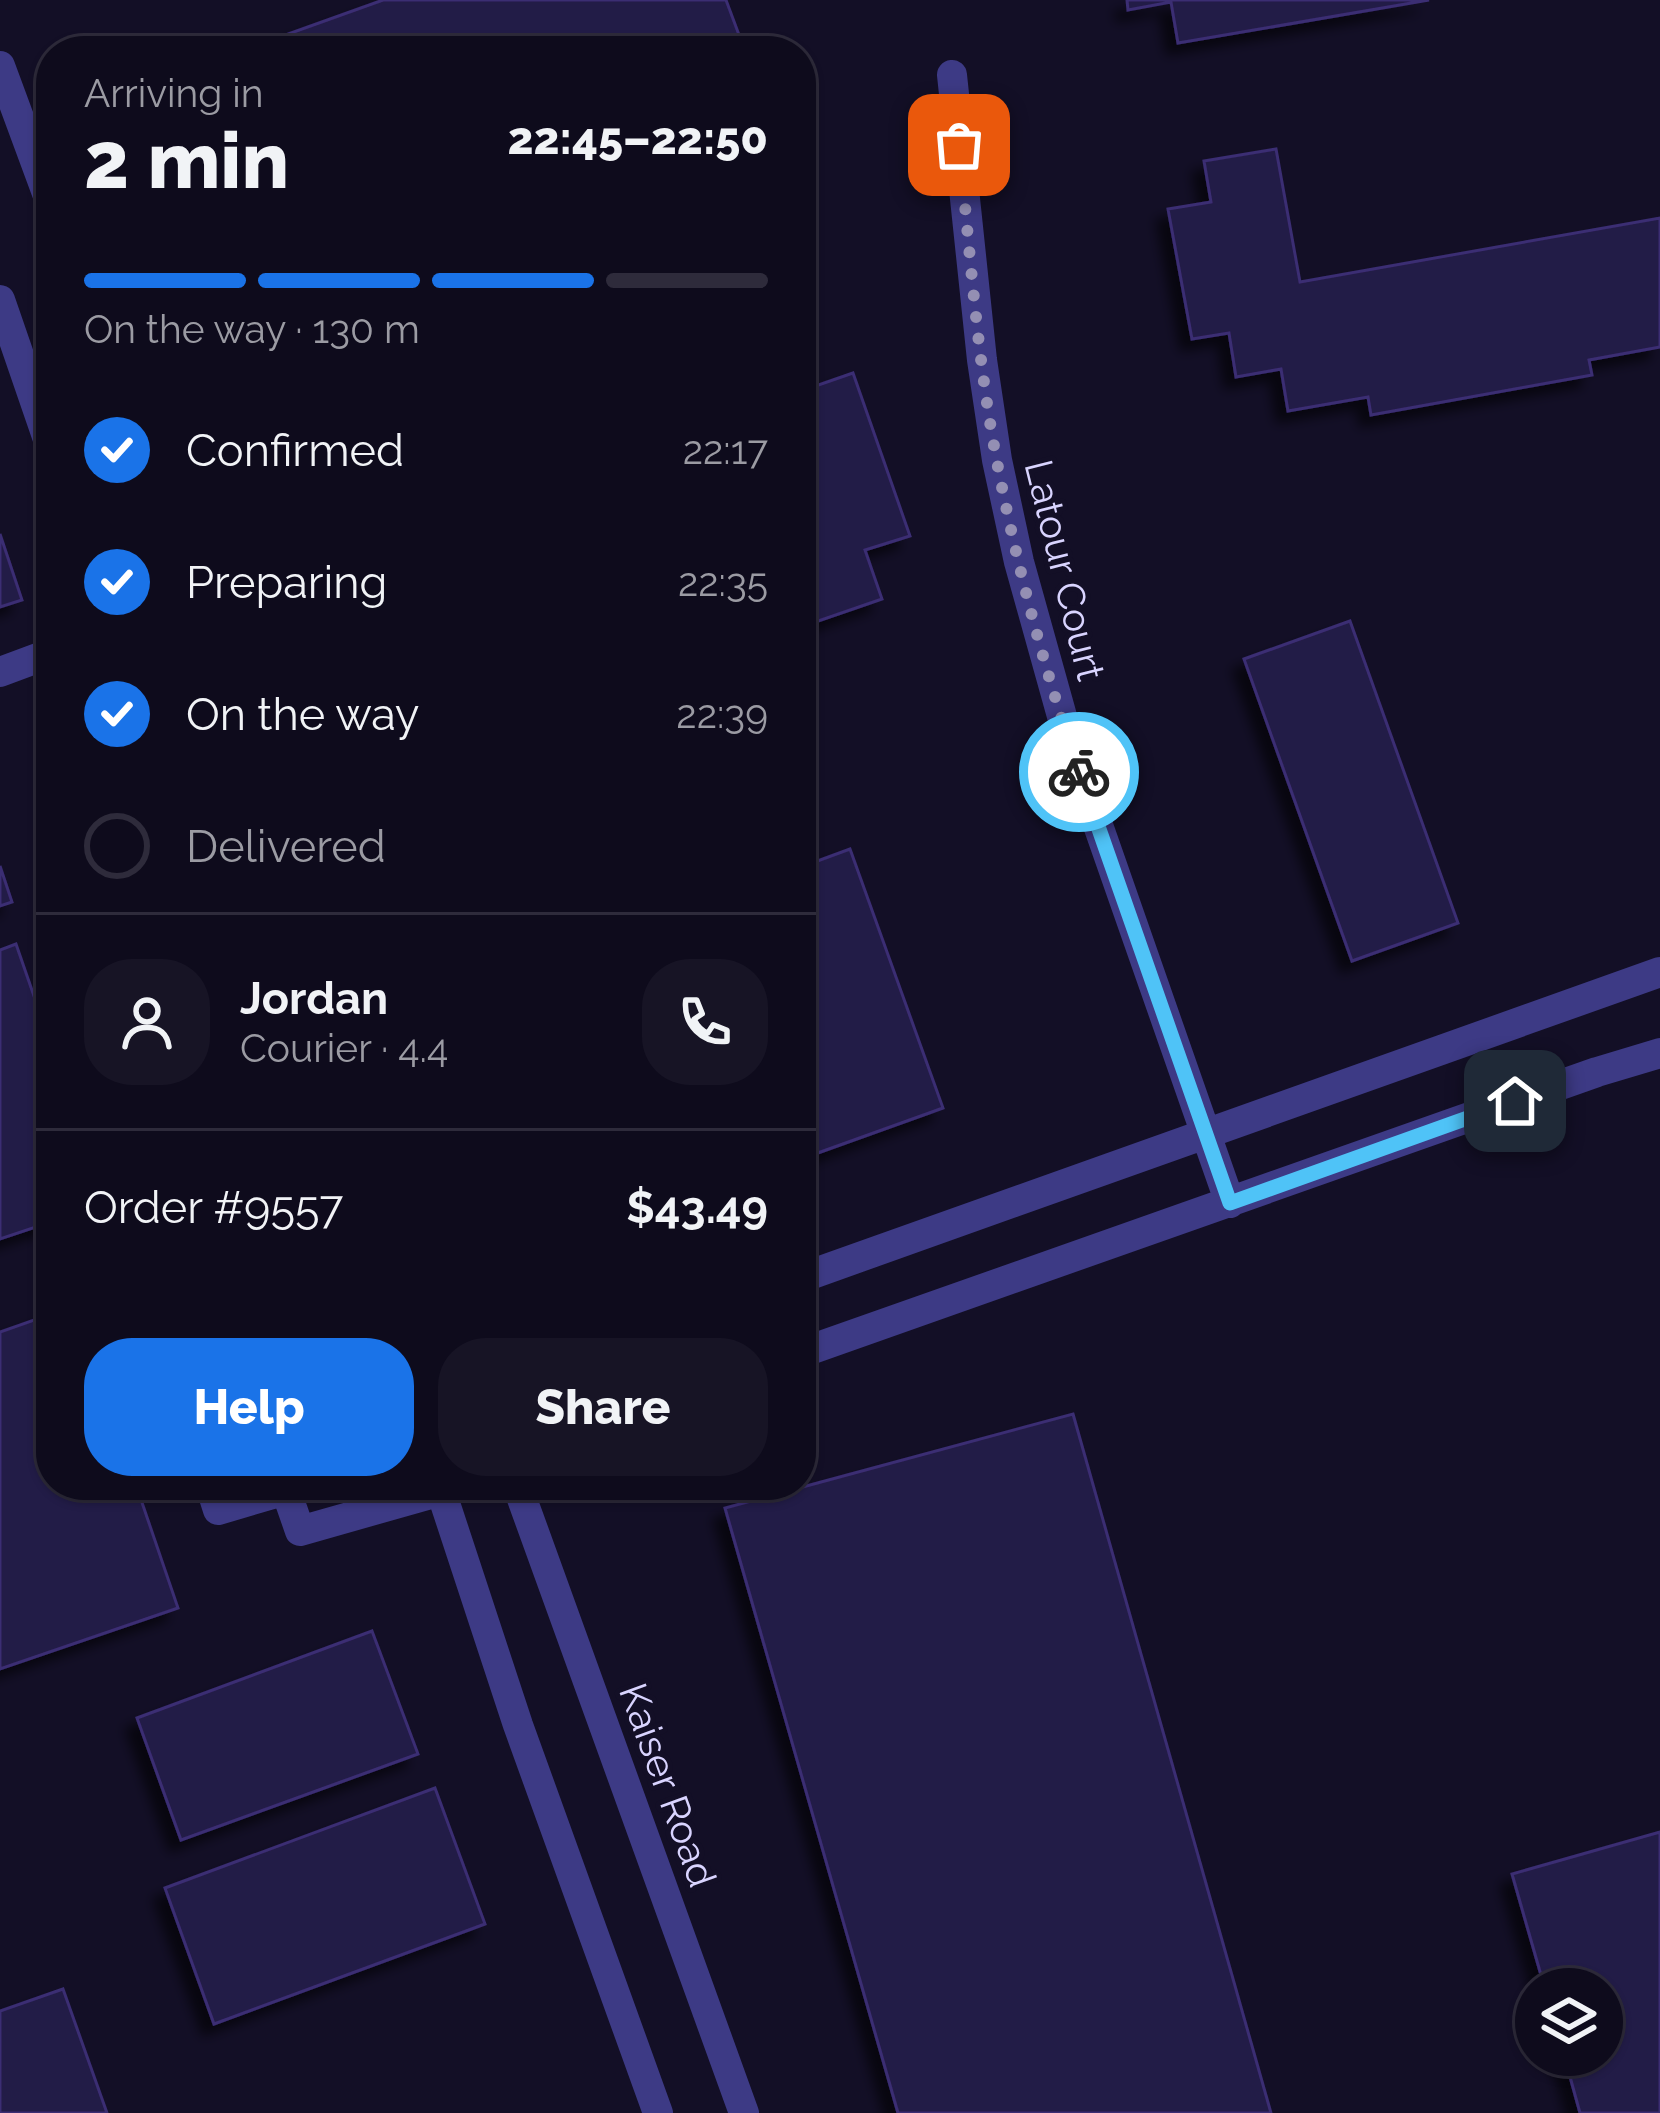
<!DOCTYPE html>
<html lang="en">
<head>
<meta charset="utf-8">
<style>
  :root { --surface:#0e0b1c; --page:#171425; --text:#f1f3f6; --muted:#9b9ba3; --line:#2e2b3b; --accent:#1a73e8 }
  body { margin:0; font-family:Raleway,sans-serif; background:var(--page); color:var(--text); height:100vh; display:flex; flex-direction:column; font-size:45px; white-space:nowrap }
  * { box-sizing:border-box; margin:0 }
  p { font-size:39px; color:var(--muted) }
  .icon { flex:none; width:66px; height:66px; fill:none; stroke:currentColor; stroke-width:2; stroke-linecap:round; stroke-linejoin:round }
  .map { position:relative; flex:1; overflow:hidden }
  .panel { position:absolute; left:36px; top:36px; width:780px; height:1464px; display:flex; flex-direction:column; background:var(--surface); border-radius:48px; box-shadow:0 3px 9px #0004,0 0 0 3px var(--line) }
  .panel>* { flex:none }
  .controls { position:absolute; left:1515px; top:1968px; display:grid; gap:24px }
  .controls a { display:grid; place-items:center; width:108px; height:108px; border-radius:50%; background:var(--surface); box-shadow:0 3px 9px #0004,0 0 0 3px var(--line); font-size:60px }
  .pin { position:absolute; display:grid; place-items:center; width:102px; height:102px; color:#fff; margin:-51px; border-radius:24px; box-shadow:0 6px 18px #0006 }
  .courier { position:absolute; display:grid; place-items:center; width:120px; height:120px; margin:-60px; border:9px solid #4fc3f7; border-radius:50%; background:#fff; color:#222; box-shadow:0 3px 15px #0007 }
  .summary em { font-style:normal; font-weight:800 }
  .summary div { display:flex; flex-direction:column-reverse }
  .summary { display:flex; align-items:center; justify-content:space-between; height:204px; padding:0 48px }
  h1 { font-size:78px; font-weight:800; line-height:90px }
  .bar { display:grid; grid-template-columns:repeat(4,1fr); gap:18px 12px; align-content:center; height:144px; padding:0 48px }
  .bar i { height:15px; border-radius:9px; background:var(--line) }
  .bar .current { background:var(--accent) }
  .bar p { grid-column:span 4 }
  .line { display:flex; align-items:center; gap:30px; padding:0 48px; border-top:3px solid var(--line) }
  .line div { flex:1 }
  .round { display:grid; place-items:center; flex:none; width:126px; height:126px; border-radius:48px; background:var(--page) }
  ol { padding:0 48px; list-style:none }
  li { display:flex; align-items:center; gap:36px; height:132px }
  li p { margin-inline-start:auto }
  li .icon { padding:12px; border-radius:50%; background:var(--accent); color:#fff; stroke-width:4 }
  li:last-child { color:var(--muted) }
  li i { width:66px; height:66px; border:6px solid var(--line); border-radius:50% }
  .action { display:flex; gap:24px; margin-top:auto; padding:24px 48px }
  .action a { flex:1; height:138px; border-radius:48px; background:var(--accent); color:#fff; font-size:48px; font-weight:800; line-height:138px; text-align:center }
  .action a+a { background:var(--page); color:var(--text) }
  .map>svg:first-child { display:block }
  .building { fill:#241b47; stroke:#3b2d73; stroke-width:3; filter:url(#shadow) }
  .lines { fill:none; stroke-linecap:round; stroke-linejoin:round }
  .minor { stroke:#3d3a85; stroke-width:30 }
  .done { stroke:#948fb3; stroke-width:12; stroke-dasharray:0 21.6 }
  .route { stroke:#4fc3f7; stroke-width:15 }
  .labels { text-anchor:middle; stroke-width:10; stroke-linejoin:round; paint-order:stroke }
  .street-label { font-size:39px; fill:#d9d4ff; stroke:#130f26 }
</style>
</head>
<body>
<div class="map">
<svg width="1660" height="2113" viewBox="0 0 1660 2113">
  <defs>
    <filter id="shadow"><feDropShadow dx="-11" dy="11" stdDeviation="6" flood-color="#0009"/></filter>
  </defs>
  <rect width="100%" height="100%" fill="#130f26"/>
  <path class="building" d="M383,0H726L745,51H241Z
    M1127,0H1429L1178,43L1171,2L1128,10Z
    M1276,149L1300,282L1660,218V347L1589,360L1592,375L1371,415L1368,397L1288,411L1281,369L1236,377L1229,333L1192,339L1168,209L1211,202L1204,161Z
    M853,373L910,536L865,550L882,599L801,627V391Z
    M0,534L22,600L0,607Z
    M1350,621L1458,923L1352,961L1244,659Z
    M850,849L943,1108L801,1159V867Z
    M0,866L12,902L0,906Z
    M16,944L35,999L51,993V1222L0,1239V950Z
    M51,1314V1485H136L178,1608L0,1669V1332Z
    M1073,1414L1271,2113H898L725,1508Z
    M372,1631L418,1754L181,1840L137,1718Z
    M435,1788L485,1924L214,2024L165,1888Z
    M1660,1832V2113H1580L1564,2055H1602V1989H1545L1512,1874Z
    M63,1989L107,2113H0V2011Z"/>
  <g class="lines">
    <path class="minor" d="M0,66L51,204
      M952,75L982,360L997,460L1019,562L1070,745L1230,1203
      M0,300L51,448
      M0,672L51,653
      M801,1278L1660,972
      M801,1353L1597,1072L1660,1053
      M210,1485L218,1510L286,1490
      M284,1485L300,1531L441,1491
      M439,1485L518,1725L658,2113
      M517,1485L744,2113"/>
  </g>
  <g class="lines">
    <path class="done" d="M959,145C970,250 977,358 997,462C1017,567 1045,671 1079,772"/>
    <path class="route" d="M1079,772L1230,1203L1515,1101"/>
  </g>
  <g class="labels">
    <g class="street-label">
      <text transform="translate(1065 570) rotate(76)" y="14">Latour Court</text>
      <text transform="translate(668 1785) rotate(70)" y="14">Kaiser Road</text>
    </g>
  </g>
</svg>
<div class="controls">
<a><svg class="icon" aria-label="layers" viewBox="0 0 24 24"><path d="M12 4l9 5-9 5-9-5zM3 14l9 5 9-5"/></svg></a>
</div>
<div class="pin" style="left:959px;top:145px;background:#ea580c"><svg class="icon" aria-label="bag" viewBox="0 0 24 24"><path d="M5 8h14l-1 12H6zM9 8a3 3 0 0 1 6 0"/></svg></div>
<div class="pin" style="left:1515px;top:1101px;background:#1f2937"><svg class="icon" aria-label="home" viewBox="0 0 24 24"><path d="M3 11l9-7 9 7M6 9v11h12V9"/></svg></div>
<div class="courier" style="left:1079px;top:772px"><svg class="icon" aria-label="bike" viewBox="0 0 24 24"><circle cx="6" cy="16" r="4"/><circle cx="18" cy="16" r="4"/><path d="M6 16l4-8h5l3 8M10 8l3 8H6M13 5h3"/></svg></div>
<section class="panel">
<div class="summary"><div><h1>2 min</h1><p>Arriving in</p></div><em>22:45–22:50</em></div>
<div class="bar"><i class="current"></i><i class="current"></i><i class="current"></i><i></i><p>On the way · 130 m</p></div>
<ol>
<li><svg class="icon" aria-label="check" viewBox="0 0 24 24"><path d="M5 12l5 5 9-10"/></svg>Confirmed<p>22:17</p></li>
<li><svg class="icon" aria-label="check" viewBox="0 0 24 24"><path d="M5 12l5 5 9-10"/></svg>Preparing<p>22:35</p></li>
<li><svg class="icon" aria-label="check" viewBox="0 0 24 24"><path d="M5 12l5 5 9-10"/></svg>On the way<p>22:39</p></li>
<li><i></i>Delivered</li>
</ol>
<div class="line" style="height:216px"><a class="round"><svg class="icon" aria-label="person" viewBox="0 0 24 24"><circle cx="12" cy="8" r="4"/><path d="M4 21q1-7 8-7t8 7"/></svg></a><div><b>Jordan</b><p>Courier · 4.4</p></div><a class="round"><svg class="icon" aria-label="phone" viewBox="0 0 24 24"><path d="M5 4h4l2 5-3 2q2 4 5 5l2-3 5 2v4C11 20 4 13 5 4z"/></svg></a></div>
<div class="line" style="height:156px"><div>Order #9557</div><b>$43.49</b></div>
<div class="action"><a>Help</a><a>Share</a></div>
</section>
</div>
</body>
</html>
